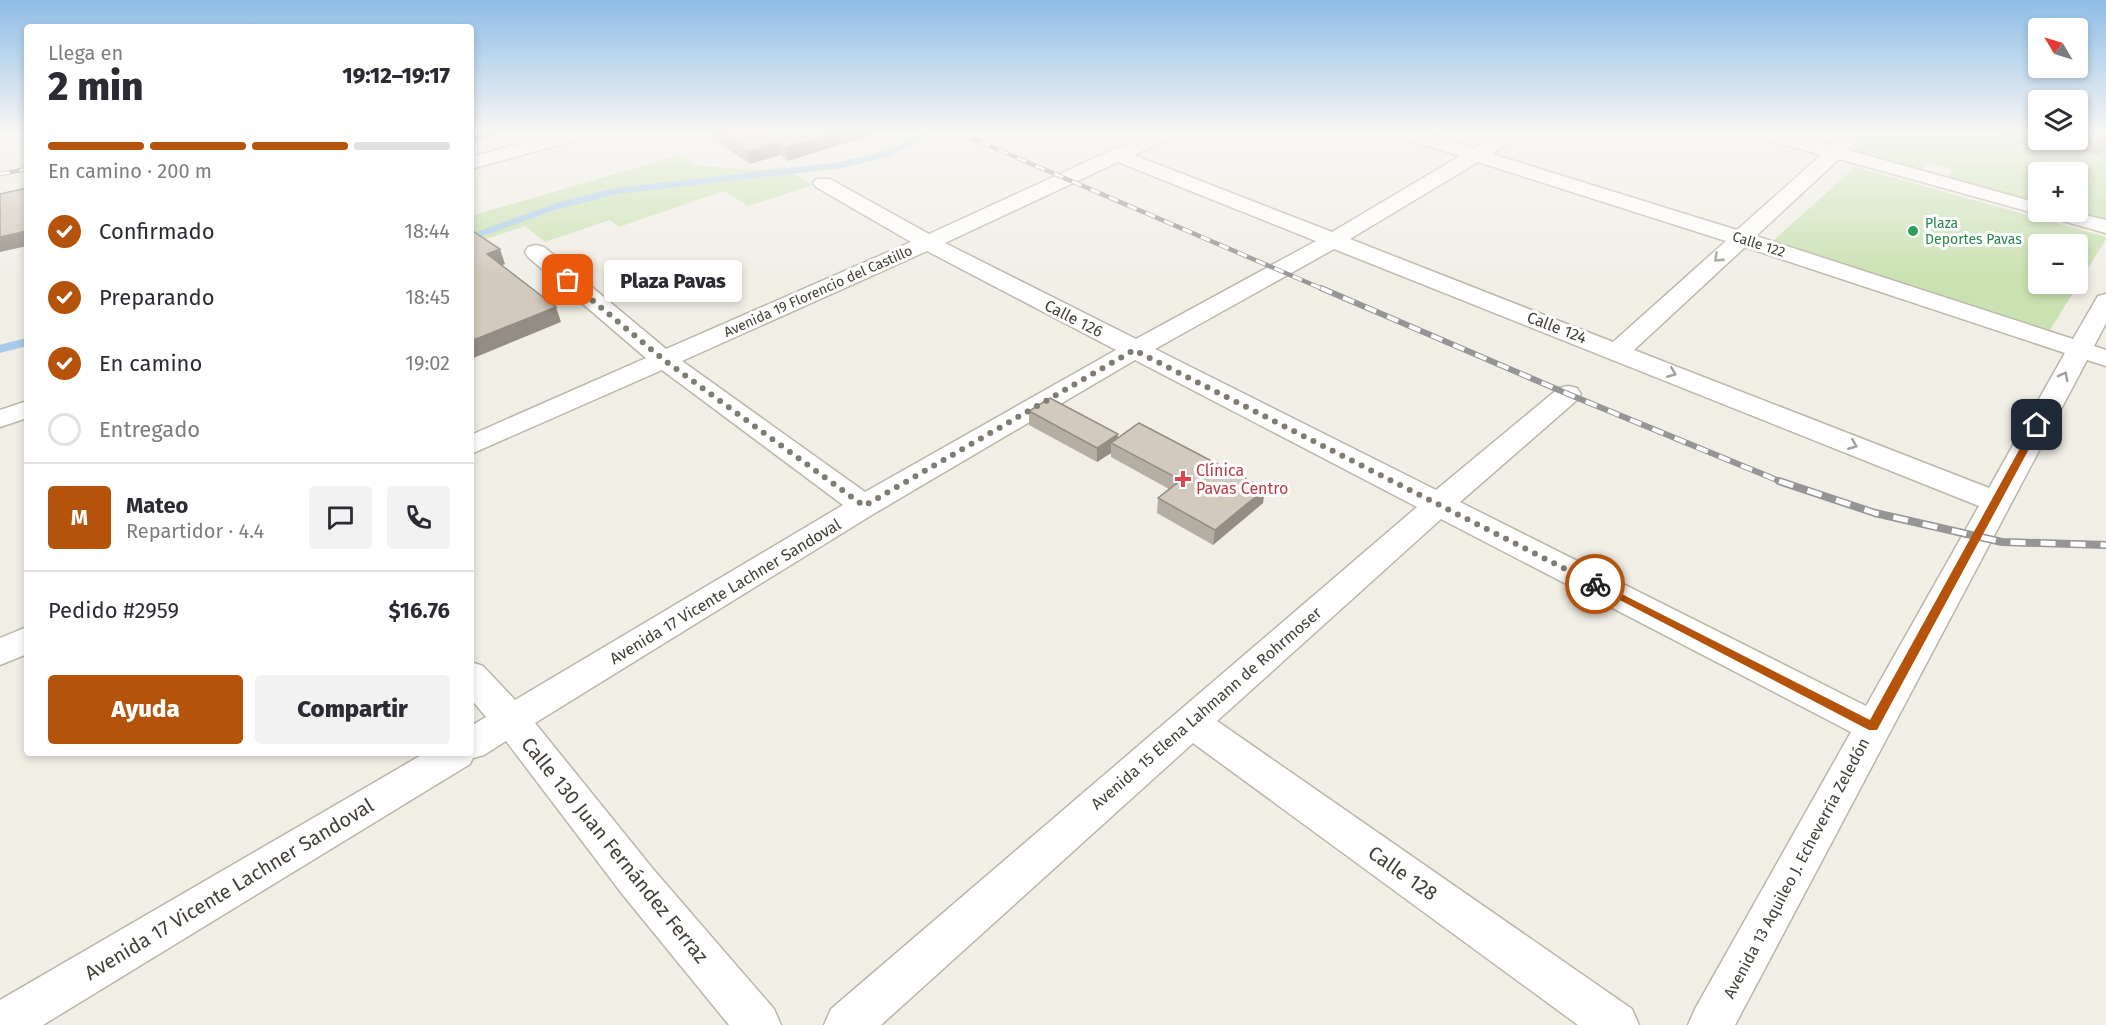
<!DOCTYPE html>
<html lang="es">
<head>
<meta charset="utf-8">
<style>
  :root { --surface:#fff; --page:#f2f2f3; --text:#2b2b33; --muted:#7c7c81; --line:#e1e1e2; --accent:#b45309 }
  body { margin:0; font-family:"Fira Sans",sans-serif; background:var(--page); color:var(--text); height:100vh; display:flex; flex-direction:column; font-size:22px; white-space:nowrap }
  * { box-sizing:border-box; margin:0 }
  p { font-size:20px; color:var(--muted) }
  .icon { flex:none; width:33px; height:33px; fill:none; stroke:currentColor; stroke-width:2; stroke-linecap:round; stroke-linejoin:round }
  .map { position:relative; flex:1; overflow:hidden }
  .details { position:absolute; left:24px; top:24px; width:450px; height:732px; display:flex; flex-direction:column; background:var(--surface); border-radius:6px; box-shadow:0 3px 9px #0003 }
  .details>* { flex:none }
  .needle { width:39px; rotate:308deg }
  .controls { position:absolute; left:2028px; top:18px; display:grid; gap:12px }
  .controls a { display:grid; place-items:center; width:60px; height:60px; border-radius:6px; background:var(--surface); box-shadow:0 3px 9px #0003; font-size:30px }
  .pin { position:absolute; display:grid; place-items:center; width:51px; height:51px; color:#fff; margin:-26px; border-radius:12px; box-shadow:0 3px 9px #0006 }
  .courier { position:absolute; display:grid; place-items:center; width:60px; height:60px; margin:-30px; border:4px solid #b45309; border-radius:50%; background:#fff; color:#222; box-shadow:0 2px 8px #0007 }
  .bubble { position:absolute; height:42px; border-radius:6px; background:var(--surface); box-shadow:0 3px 9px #0003; font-size:20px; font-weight:800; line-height:42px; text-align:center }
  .head em { font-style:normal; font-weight:800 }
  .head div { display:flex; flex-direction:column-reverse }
  .head { display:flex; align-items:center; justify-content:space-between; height:102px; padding:0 24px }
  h1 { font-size:39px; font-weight:800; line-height:45px }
  .bar { display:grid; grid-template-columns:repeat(4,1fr); gap:9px 6px; align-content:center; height:72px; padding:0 24px }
  .bar i { height:8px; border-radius:4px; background:var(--line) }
  .bar .active { background:var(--accent) }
  .bar p { grid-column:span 4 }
  .line { display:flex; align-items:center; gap:15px; padding:0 24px; border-top:2px solid var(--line) }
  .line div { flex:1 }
  .round { display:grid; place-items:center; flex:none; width:63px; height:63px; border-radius:6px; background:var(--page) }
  ol { padding:0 24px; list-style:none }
  li { display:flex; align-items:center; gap:18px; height:66px }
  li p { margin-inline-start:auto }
  li .icon { padding:6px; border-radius:50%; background:var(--accent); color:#fff; stroke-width:4 }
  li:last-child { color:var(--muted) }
  li i { width:33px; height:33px; border:3px solid var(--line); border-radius:50% }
  .button { display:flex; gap:12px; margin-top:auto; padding:12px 24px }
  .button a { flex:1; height:69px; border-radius:6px; background:var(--accent); color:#fff; font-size:24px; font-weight:800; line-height:69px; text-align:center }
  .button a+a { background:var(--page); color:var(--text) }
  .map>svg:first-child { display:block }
  .green { fill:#cae2b2; fill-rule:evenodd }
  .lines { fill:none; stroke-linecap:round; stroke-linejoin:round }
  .stream-far1 { stroke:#a7cbe9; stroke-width:6 }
  .stream { stroke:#a7cbe9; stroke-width:8 }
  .street-casing { stroke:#bcb6a9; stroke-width:3 }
  .street { fill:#fff; fill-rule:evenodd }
  .rail-far2-casing { stroke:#959595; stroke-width:4.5 }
  .rail-far1-casing { stroke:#959595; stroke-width:6 }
  .rail-casing { stroke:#959595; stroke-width:8 }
  .rail-far2 { stroke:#fff; stroke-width:3; stroke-dasharray:10; stroke-linecap:butt }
  .rail-far1 { stroke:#fff; stroke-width:4; stroke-dasharray:12; stroke-linecap:butt }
  .rail { stroke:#fff; stroke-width:5; stroke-dasharray:15; stroke-linecap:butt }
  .wall { fill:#b5aea2 }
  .shaded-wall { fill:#938d84 }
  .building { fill:#d2cabc; stroke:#938d84; stroke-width:1.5 }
  .oneway { stroke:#a19f9a }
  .route { fill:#b45309 }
  .done { stroke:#807c74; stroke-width:6; stroke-dasharray:0 10.8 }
  .leisure-dot { fill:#2e9e5b; stroke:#fff; stroke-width:2 }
  .health-dot { fill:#e0444e; stroke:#fff; stroke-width:2 }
  .labels { text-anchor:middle; stroke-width:6; stroke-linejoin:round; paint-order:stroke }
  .far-leisure-label { font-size:14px; fill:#27864d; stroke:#fff; text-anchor:start }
  .far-street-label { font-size:14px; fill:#433f36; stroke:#fff }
  .street-label { font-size:16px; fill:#433f36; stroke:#fff }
  .health-label { font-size:16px; fill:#be3a42; stroke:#fff; text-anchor:start }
  .near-street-label { font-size:20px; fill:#433f36; stroke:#fff }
</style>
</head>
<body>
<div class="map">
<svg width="2106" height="1025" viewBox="0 0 2106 1025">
  <rect width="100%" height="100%" fill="#f1eee6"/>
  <path class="green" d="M1869,134H1999L1996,138L2043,149L2049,143L2099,155L2106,147V222L2067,212H2078V172H2038V204L1946,178L1954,169L1928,162L1920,171L1849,152Z
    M679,155L701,166L758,170L784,167L812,185L748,206L724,191L619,227L610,220L545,242L525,226L483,240L471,228V216Z
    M1855,167L2106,237V239L2050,330L1773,241ZM2038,244H2078V284H2038Z"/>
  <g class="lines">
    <path class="stream-far1" d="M471,237L557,206L616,191L841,165L889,153L929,134"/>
    <path class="stream" d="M0,349L27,342"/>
    <defs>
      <path id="street" d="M555,134H586L584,138L471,169V157Z
        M1147,134H1172L1170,138L1134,155L1332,232L1460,156L1403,138L1401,134H1430L1474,148L1497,134H1520L1492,154L1737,230L1821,155L1762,138L1760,134H1791L1831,145L1844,134H1864L1848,150L2038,203V212H2072L2106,220V233L1839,159L1756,236L2073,339L2098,296L2106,294V323L2094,346L2106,350V366L2087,360L1735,1025H1688L1695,1009L1851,732L1441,519L1217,721L1632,1009L1639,1025H1578L1193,743L881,1025H824L831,1009L1417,507L1135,360L875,513L535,723L653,869L774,1009L781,1025H729L623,895L506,741L484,755L473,758L470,764L43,1025H0V1000L425,753H471V726L486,717L471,699V662L483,666L515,700L843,505L662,370L471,454V435L646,358L528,257L525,252L528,247L536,245L544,247L666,349L911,242L816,187L813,183L816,179H830L929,234ZM1118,162L1316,241L1136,339L945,243ZM1478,162L1726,241L1613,342L1350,239ZM1745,247L2065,353L1989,488L1634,350ZM1334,249L1979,506L1866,706L1460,502L1577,400L1581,394L1577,388L1568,386L1559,388L1436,490L1155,349ZM927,251L1116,350L865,492L682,361Z
        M27,401V418L0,427V410Z
        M27,627V654L0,665V638Z"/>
    </defs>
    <use href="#street" class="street-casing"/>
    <use href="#street" class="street"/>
    <defs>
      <path id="rail-far2" d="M962,134L1325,290
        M0,174L27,169"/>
      <path id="rail-far1" d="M1321,288L1568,394L1784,483"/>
      <path id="rail" d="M1779,481L1875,513L2002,542L2106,545"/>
    </defs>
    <use href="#rail-far2" class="rail-far2-casing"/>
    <use href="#rail-far1" class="rail-far1-casing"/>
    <use href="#rail" class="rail-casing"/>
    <use href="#rail-far2" class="rail-far2"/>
    <use href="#rail-far1" class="rail-far1"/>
    <use href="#rail" class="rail"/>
  </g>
  <path class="wall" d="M707,134H874L788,161L780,155L750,164L708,136Z
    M1997,134H2038V140H2051L2043,149L1996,138Z
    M2078,134H2106V147L2100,155L2051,143L2053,140H2078Z
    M1029,411L1118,438L1263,503L1213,545L1157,513L1158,498L1169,489L1111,457V453L1097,462L1029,425Z"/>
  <path class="shaded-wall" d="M471,134H503L471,142Z
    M834,134H874L788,161L786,148Z
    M2049,140H2051L2043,149Z
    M778,143L780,155L750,164L748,152Z
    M27,231V246L0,252V237Z
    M500,249L505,264L492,269L487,254Z
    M556,307L561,322L471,359V341Z
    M1118,434L1117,446L1111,443V453L1097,462V448Z
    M1265,489L1263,503L1213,545L1215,530Z"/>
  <path class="building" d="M721,134H834L786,148L778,143L748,152Z
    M2078,134H2106V143L2078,136Z
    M27,188V231L0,237V194Z
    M471,230L500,249L487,254L556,307L471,341Z
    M1050,398L1118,434L1097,448L1029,411Z
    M1139,423L1265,489L1215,530L1158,498L1181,480L1111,443Z"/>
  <defs><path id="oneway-chevron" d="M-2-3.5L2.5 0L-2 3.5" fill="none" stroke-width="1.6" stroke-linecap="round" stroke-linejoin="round" transform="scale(1.5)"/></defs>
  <g class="oneway">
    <use href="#oneway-chevron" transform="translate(1718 258) rotate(137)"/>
    <use href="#oneway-chevron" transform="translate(1672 373) rotate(22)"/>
    <use href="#oneway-chevron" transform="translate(2064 376) rotate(-62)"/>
    <use href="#oneway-chevron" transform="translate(1853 445) rotate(22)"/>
  </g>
  <linearGradient id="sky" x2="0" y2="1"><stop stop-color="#8ebde8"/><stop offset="0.48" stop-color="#f9f7f4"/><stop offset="1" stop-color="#f9f7f4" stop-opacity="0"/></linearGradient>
  <rect width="2106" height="278" fill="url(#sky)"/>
  <path class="route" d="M2034,423L2042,425L1877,730H1869L1589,584L1595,581L1598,582L1870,720Z"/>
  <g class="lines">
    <path class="done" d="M568,280L664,360L864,506L1134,350L1595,584"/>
  </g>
  <circle class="leisure-dot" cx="1913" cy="231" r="6"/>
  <path class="health-dot" d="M1180 470h6v6h6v6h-6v6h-6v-6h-6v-6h6z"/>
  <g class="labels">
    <g class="far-leisure-label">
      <text x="1925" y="228">Plaza<tspan x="1925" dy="16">Deportes Pavas</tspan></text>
    </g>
    <g class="far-street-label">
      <text transform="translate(1759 244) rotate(18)" y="5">Calle 122</text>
      <text transform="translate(818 291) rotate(-24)" y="5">Avenida 19 Florencio del Castillo</text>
    </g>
    <g class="street-label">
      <text transform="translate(1074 318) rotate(27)" y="6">Calle 126</text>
      <text transform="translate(1557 327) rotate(21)" y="6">Calle 124</text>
      <text transform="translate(725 591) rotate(-31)" y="6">Avenida 17 Vicente Lachner Sandoval</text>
      <text transform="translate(1206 708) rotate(-41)" y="6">Avenida 15 Elena Lahmann de Rohrmoser</text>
      <text transform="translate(1796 868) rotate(-62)" y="6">Avenida 13 Aquileo J. Echeverría Zeledón</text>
    </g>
    <g class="health-label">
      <text x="1196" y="476">Clínica<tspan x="1196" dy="18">Pavas Centro</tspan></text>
    </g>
    <g class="near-street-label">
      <text transform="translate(615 850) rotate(51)" y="7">Calle 130 Juan Fernández Ferraz</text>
      <text transform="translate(1403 873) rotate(35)" y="7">Calle 128</text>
      <text transform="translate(229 889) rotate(-31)" y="7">Avenida 17 Vicente Lachner Sandoval</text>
    </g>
  </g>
</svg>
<div class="controls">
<a><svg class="needle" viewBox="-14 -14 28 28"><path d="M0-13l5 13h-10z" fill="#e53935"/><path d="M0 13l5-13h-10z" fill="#7c7c81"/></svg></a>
<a><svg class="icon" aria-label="layers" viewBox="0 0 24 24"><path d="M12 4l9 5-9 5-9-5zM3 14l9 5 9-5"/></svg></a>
<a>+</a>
<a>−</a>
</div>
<div class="pin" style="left:568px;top:280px;background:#ea580c"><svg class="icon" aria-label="bag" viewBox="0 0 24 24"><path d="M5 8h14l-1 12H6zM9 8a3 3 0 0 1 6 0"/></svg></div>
<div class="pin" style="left:2037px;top:425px;background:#1f2937"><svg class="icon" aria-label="home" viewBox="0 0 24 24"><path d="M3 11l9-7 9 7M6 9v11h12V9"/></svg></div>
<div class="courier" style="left:1595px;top:584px"><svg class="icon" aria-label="bike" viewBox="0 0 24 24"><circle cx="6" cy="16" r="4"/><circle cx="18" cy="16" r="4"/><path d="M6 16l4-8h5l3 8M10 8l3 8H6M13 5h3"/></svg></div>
<div class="bubble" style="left:604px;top:260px;width:138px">Plaza Pavas</div>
<section class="details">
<div class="head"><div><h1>2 min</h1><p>Llega en</p></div><em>19:12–19:17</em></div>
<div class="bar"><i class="active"></i><i class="active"></i><i class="active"></i><i></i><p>En camino · 200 m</p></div>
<ol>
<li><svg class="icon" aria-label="check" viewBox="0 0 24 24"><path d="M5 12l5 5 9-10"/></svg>Confirmado<p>18:44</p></li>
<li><svg class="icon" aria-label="check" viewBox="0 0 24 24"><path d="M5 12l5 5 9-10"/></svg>Preparando<p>18:45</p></li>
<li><svg class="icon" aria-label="check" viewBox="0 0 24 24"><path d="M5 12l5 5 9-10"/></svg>En camino<p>19:02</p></li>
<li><i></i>Entregado</li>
</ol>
<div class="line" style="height:108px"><b class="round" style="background:var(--accent);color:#fff">M</b><div><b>Mateo</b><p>Repartidor · 4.4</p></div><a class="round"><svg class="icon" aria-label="chat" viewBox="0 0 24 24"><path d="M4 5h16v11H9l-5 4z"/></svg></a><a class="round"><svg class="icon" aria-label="phone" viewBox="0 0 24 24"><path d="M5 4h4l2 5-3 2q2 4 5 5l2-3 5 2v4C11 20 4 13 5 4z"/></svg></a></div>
<div class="line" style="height:78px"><div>Pedido #2959</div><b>$16.76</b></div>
<div class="button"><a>Ayuda</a><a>Compartir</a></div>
</section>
</div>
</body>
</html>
